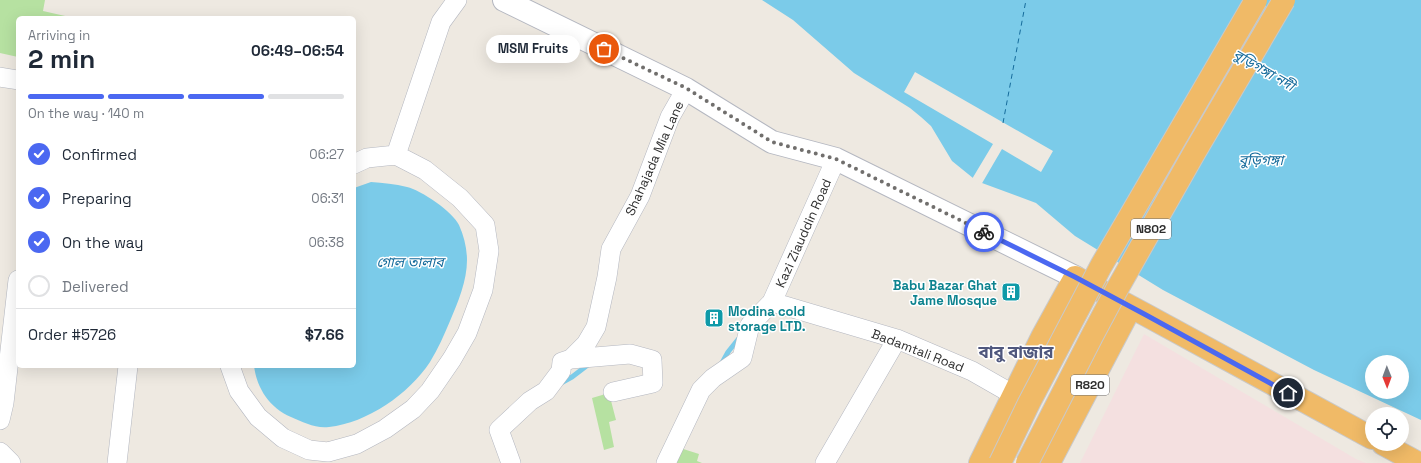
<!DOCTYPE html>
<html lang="en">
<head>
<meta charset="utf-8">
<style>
  :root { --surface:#fff; --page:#f6f6f7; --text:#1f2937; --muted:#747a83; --line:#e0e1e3; --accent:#4b68f1 }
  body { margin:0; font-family:"Space Grotesk","Noto Sans Bengali",sans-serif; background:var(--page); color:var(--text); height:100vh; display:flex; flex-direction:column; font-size:15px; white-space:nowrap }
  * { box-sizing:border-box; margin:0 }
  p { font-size:13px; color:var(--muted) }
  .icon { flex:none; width:22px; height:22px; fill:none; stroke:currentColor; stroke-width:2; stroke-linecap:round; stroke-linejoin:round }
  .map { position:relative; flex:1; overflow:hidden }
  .sheet { position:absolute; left:16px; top:16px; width:340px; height:352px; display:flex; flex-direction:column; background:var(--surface); border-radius:6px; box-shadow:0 4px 16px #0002 }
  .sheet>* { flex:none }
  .needle { width:26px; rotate:179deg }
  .buttons { position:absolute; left:1365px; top:355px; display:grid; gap:8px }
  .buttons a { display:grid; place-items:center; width:44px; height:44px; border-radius:50%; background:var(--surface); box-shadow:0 4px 16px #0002; font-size:20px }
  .pin { position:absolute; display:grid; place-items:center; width:34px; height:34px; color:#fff; margin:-17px; border:2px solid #fff; border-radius:50%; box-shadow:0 1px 4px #0007 }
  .courier { position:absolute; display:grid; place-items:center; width:40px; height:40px; margin:-20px; border:3px solid #4b68f1; border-radius:50%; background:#fff; color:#222; box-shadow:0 1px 5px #0007 }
  .bubble { position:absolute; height:28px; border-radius:14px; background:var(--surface); box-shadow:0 4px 16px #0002; font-size:13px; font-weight:800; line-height:28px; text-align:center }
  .overview em { font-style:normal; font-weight:800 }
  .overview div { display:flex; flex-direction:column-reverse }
  .overview { display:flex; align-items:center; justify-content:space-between; height:68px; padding:0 12px }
  h1 { font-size:26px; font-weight:800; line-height:30px }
  .bar { display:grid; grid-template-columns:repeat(4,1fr); gap:6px 4px; align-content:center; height:48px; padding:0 12px }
  .bar i { height:5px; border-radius:3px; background:var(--line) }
  .bar .current { background:var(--accent) }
  .bar p { grid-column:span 4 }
  .line { display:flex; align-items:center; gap:10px; padding:0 12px; border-top:1px solid var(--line) }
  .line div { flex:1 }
  ol { padding:0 12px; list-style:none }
  li { display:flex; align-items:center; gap:12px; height:44px }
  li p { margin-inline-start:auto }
  li .icon { padding:4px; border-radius:50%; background:var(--accent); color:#fff; stroke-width:4 }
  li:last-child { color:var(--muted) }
  li i { width:22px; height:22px; border:2px solid var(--line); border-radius:50% }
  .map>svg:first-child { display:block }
  .medical { fill:#f4e0e0 }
  .green { fill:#b6e1a1 }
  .water { fill:#7bcbe9; fill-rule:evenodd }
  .pier { fill:#eee9e1 }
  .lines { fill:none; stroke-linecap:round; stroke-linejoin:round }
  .stream { stroke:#7bcbe9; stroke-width:5 }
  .ferry { stroke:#156b9b; stroke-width:1; stroke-dasharray:5 4; stroke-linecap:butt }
  .minor-casing { stroke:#b4b7c0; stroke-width:20 }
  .tertiary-casing { stroke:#b4b7c0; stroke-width:24 }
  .trunk-casing { stroke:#c9c9c9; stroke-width:24 }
  .minor { stroke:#fff; stroke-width:19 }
  .tertiary { stroke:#fff; stroke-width:22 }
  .trunk { stroke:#f0ba67; stroke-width:22 }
  .trunk-bridge-casing { stroke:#c9c9c9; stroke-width:24; stroke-linecap:butt }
  .trunk-bridge { stroke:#f0ba67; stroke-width:22 }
  .done { stroke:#716f6d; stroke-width:4; stroke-dasharray:0 7.2 }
  .route { stroke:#4b68f1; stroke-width:5 }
  .labels { text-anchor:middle; stroke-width:3; stroke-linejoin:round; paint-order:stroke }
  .shield { fill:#fff; stroke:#6d6d6d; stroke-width:1 }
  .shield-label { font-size:12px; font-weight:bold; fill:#2e2e2e }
  .street-label { font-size:13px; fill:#2e2e2e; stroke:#fff }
  .culture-label { font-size:13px; font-weight:bold; fill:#0d838f; stroke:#fff; text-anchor:end }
  .water-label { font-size:14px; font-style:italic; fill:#156b9b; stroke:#fff }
  .district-label { font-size:17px; font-weight:bold; fill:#4f577d; stroke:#fff }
</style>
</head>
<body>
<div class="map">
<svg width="1421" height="463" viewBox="0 0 1421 463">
  <rect width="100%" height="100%" fill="#eee9e1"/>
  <path class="medical" d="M1144,334L1356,459L1366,463H1080Z"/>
  <path class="green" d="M0,0H45L43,11L74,18H18V57L0,53Z
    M609,393L616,420L609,422L614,447L604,450L592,398Z
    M677,447L699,454L697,461L702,463H669Z"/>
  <path class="water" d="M762,0H1421V420L1314,370L1163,290L1075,236L1036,203L982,183L973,178L952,161L931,126L921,117L910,108L854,73L793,20ZM1372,362H1402V392H1372Z
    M371,182C383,183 395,184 407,187C421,190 453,212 459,225C464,236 467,249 467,260C467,281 458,302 450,321C444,335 438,349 430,362C409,394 367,423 329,427C316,429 303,422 291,417C270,408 257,389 254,366H354V188Z"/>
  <path class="pier" d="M915,72L1053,151L1041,172L1002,149L981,185L972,179L993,144L904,92Z"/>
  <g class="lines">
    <path class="stream" d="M722,363L728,352L740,337
      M561,383L572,377L589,364"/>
    <path class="ferry" d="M1003,123L1026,0"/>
    <defs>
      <path id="minor" d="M0,77L18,80
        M396,155L441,22L457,0
        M772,302L897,339L972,371L1014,395
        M571,359L630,354L652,360L653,383L613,392
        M230,366L239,391L258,417L283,438L309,450L328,452L357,444L385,429L413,409L430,391L452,359L467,333L483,290L489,251L485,225L460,198L425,170L396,155L367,158L354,164
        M0,420L4,403L18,280
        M0,452L11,463
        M117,463L128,366
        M511,463L499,430L530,401L546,391L561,371L562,362L571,359L586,344L596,327L607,277L611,249L640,196L670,117L686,89
        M666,463L701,390L713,378L742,358L750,325L772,302L836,159
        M825,463L897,339"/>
      <path id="tertiary" d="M504,0L686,89L772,142L836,159L1075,277"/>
      <path id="trunk" d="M1383,444L1418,463
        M980,463L1042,337L1075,277L1146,315L1372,438
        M1049,463L1131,307"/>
    </defs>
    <use href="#minor" class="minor-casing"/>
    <use href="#tertiary" class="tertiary-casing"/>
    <use href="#trunk" class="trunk-casing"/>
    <use href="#minor" class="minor"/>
    <use href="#tertiary" class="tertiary"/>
    <use href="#trunk" class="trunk"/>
    <defs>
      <path id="trunk-bridge" d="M1000,463L1029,403L1101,266L1256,0
        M1027,463L1092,336L1116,291L1193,155L1284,0"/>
    </defs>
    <use href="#trunk-bridge" class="trunk-bridge-casing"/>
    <use href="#trunk-bridge" class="trunk-bridge"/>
  </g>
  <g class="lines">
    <path class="done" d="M604,49L686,88L772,142L836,159L984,232"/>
    <path class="route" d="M984,232L1075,277L1146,315L1288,393"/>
  </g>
  <defs>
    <symbol id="building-square" viewBox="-11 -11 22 22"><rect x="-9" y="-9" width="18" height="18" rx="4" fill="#0f9aa8" stroke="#fff"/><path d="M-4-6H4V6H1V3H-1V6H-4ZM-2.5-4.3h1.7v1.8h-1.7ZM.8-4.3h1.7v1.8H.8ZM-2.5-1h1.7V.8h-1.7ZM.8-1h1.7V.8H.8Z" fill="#fff"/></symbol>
  </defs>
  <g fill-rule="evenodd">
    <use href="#building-square" x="1000" y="281" width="22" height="22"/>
    <use href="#building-square" x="703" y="307" width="22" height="22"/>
  </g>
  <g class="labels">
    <g class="shield">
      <rect x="1131" y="219" width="40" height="20" rx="3"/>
      <rect x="1071" y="375" width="38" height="20" rx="3"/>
    </g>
    <g class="shield-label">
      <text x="1151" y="233">N802</text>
      <text x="1090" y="389">R820</text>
    </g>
    <g class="street-label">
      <text transform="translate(654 158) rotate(-66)" y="5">Shahajada Mia Lane</text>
      <text transform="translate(803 233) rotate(-66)" y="5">Kazi Ziauddin Road</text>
      <text transform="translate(918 350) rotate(21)" y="5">Badamtali Road</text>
    </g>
    <g class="culture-label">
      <text x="997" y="290">Babu Bazar Ghat<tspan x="997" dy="15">Jame Mosque</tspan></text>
      <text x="728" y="316" text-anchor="start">Modina cold<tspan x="728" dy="15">storage LTD.</tspan></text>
    </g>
    <g class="water-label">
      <text transform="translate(1264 70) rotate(30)" y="5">বুড়িগঙ্গা নদী</text>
      <text x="1261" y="165">বুড়িগঙ্গা</text>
      <text x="410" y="267">গোল তালাব</text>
    </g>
    <g class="district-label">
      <text x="1016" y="358">বাবু বাজার</text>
    </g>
  </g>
</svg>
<div class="buttons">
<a><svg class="needle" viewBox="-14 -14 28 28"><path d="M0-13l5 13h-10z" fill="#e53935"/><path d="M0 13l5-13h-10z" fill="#747a83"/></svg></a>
<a><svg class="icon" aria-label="locate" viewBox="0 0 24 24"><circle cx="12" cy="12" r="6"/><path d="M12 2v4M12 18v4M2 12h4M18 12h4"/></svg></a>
</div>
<div class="pin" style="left:604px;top:49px;background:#ea580c"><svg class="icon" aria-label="bag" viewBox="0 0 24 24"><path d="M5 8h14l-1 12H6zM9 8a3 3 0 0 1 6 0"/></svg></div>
<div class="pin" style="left:1288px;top:393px;background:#1f2937"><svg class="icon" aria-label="home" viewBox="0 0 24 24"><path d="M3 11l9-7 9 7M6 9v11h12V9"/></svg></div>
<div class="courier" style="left:984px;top:232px"><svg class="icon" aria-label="bike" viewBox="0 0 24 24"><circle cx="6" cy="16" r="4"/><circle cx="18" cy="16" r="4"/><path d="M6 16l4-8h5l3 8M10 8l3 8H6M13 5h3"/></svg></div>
<div class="bubble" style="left:486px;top:35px;width:94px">MSM Fruits</div>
<section class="sheet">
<div class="overview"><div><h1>2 min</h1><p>Arriving in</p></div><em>06:49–06:54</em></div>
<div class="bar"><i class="current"></i><i class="current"></i><i class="current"></i><i></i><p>On the way · 140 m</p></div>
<ol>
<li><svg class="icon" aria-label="check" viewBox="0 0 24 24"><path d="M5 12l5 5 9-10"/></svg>Confirmed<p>06:27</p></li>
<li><svg class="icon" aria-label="check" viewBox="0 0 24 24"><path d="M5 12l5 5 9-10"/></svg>Preparing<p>06:31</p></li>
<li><svg class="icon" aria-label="check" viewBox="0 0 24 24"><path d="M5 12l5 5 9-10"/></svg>On the way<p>06:38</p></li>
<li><i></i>Delivered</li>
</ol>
<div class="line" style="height:52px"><div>Order #5726</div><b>$7.66</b></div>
</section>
</div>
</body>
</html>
